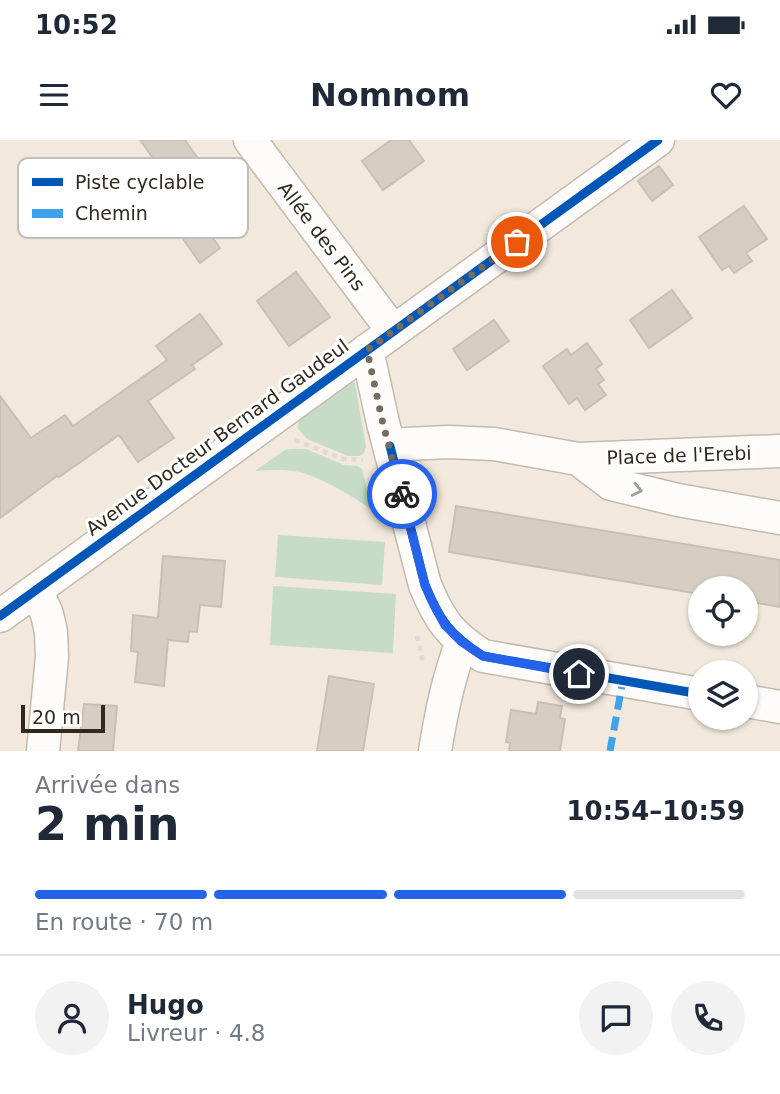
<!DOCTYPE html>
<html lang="fr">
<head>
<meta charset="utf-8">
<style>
  :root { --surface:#fff; --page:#f2f2f3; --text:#1f2937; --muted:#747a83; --line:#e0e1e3; --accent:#2563eb }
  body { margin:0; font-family:"DejaVu Sans",sans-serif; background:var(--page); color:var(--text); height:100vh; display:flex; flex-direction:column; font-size:26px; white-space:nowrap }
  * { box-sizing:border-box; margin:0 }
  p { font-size:23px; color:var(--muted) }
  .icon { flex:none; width:38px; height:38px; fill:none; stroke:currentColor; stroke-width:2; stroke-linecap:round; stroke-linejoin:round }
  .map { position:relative; height:611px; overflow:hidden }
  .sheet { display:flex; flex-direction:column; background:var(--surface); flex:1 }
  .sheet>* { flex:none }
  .controls { position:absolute; left:688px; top:436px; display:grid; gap:14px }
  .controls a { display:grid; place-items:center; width:70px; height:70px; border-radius:50%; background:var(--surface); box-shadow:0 2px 5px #0004; font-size:35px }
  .scale { position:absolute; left:21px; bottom:18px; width:84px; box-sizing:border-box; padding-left:7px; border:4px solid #31291d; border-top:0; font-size:19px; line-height:24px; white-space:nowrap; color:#31291d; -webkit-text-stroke:5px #fff; paint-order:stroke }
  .pin { position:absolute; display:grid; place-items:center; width:60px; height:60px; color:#fff; margin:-30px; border:4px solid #fff; border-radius:50%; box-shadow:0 2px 7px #0007 }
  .courier { position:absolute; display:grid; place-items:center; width:70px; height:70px; margin:-35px; border:5px solid #2563eb; border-radius:50%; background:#fff; color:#222; box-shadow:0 2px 9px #0007 }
  .head em { font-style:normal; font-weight:700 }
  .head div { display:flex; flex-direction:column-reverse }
  .head { display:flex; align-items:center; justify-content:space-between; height:119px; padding:0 35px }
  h1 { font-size:46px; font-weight:700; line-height:52px }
  .bar { display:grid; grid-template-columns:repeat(4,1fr); gap:10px 7px; align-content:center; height:84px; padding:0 35px }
  .bar i { height:9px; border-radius:5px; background:var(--line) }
  .bar .on { background:var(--accent) }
  .bar p { grid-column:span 4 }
  .line { display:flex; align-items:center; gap:18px; padding:0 35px; border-top:2px solid var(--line) }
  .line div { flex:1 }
  .round { display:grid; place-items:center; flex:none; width:74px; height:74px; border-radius:37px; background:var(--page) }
  .status { display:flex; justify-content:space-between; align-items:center; height:49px; padding:0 35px; background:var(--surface); direction:ltr }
  .status svg { height:19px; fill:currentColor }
  header { display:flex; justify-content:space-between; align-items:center; height:91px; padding:0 35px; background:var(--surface); font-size:32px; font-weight:700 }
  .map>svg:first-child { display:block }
  .green { fill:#c7dcc6 }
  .building { fill:#d6cec3; stroke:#c8c0b4; stroke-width:2 }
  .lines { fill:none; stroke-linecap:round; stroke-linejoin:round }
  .street-casing { stroke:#c3bbb0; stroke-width:35 }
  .path { stroke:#dddad5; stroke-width:4.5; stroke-dasharray:5 5; stroke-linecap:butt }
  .street { stroke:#fdfcfa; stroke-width:32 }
  .quiet { stroke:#3ea3ea; stroke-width:7; stroke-dasharray:14 7; stroke-linecap:butt }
  .cycleway-casing { stroke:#fff; stroke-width:13 }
  .cycleway { stroke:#0057b8; stroke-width:9 }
  .oneway { stroke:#a19d97 }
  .done { stroke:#756c60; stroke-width:7; stroke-dasharray:0 12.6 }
  .route { stroke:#2563eb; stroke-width:9 }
  .labels { text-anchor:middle; stroke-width:6; stroke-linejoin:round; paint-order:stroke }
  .street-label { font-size:19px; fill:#31291d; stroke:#fff }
  .key { fill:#fff; stroke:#c1bfbb; stroke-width:2 }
  .key-label { font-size:19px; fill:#31291d }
</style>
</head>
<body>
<div class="status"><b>10:52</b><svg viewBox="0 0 49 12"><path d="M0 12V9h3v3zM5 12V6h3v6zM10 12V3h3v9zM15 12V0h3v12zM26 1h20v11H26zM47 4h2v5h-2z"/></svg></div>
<header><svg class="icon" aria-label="menu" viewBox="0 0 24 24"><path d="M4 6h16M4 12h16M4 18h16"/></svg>Nomnom<svg class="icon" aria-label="heart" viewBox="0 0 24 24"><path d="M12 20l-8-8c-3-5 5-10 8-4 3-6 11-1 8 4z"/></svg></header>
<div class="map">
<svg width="780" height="611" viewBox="0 0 780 611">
  <rect width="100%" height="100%" fill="#f2e9dc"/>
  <path class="green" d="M351,241L355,243L366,307L364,313L359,316H348L307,299L298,288L299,276Z
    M291,309H306L344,325L358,326L362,329L372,370C354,357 321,337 299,332C285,329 270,330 255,331L285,310Z
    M278,395L385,402L382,445L275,437Z
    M273,446L396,454L393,513L270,505Z"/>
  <path class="building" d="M140,0H185L213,40L184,61Z
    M391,0H409L424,21L383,50L362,21Z
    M659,26L673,45L652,61L638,41Z
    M744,66L767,99L746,113L752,121L734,133L729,126L722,130L699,97Z
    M196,74L220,108L200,123L176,89Z
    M296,132L330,177L289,206L257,161Z
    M672,150L692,178L649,208L630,180Z
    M200,174L222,204L192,225L195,229L148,261L174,298L138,322L119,295L59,337L57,336L0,378V256L31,298L65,275L73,286L167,220L156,206Z
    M494,180L509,201L467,230L453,209Z
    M587,203L602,224L596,229L604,240L598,244L606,255L585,270L577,258L569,264L543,226L567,209L571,215Z
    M456,366L780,420V467L746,461V448H700V454L449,412Z
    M163,416L225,421L221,467L200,465L197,492L189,491L188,502L168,500L164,546L135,542L138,512L131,511L133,475L158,478Z
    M329,536L374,544L363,611H317Z
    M538,562L562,566L560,578L565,579L560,611H509L510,603L506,602L511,570L536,574Z
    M84,564L117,566L113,611H78Z"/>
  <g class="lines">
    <defs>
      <path id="street" d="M250,0L393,191
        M367,210L383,283L425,445C440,481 450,495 483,516L700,554
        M390,306L406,304L448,302L494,304L578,319L780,311
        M578,319L611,344L678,360L780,378
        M36,450L47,474L51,492L52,517L43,611
        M0,476L658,0
        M746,561L780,567
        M435,611C441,574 448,538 462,502"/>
    </defs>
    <use href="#street" class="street-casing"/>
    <path class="path" d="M295,300L343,319L363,320
      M417,496L423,522"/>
    <use href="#street" class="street"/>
    <path class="quiet" d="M610,611L623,540"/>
    <defs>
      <path id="cycleway" d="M390,306L425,445C440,481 450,495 483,516L700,554
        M0,476L658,0"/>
    </defs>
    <use href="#cycleway" class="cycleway-casing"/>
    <use href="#cycleway" class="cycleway"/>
  </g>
  <defs><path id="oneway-chevron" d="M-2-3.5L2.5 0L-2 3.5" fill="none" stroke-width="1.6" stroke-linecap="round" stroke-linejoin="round" transform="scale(1.75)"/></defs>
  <use class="oneway" href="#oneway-chevron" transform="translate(637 350) rotate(13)"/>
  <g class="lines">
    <path class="done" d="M402,354L383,284L367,210L517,102"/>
    <path class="route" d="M402,354L425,445L434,465L445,485L462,502L483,516L579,534"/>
  </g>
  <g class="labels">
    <g class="street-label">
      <text transform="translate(322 96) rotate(53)" y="7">Allée des Pins</text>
      <text transform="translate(217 297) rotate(-36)" y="7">Avenue Docteur Bernard Gaudeul</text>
      <text transform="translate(679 315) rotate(-2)" y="7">Place de l'Erebi</text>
    </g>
  </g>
  <rect x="18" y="18" width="230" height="80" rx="10" class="key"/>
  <rect x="32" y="38" width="31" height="8" fill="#0057b8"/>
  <rect x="32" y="69" width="31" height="9" fill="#3ea3ea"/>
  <g class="key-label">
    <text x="75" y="49">Piste cyclable</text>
    <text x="75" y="80">Chemin</text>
  </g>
</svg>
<div class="controls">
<a><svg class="icon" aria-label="locate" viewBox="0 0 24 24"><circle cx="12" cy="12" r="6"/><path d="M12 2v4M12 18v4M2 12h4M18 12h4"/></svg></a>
<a><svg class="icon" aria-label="layers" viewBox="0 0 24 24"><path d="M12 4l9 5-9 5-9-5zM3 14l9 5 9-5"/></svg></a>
</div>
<div class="scale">20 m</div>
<div class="pin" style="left:517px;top:102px;background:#ea580c"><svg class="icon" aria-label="bag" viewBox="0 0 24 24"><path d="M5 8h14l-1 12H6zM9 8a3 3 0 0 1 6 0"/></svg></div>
<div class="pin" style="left:579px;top:534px;background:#1f2937"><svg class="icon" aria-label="home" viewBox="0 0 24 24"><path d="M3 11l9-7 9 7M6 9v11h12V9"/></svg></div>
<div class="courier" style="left:402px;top:354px"><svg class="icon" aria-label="bike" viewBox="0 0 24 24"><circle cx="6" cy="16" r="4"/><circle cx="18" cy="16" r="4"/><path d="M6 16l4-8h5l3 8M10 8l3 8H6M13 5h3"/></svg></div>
</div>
<section class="sheet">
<div class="head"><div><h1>2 min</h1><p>Arrivée dans</p></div><em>10:54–10:59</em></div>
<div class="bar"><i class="on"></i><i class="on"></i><i class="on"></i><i></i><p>En route · 70 m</p></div>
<div class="line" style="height:126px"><a class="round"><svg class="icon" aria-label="person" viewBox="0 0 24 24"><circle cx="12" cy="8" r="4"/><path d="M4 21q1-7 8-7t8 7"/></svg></a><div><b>Hugo</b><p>Livreur · 4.8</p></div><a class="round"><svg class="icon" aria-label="chat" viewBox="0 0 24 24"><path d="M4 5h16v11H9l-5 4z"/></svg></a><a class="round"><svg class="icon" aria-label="phone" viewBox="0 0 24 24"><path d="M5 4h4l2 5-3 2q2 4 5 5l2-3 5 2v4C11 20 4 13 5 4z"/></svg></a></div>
</section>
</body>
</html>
